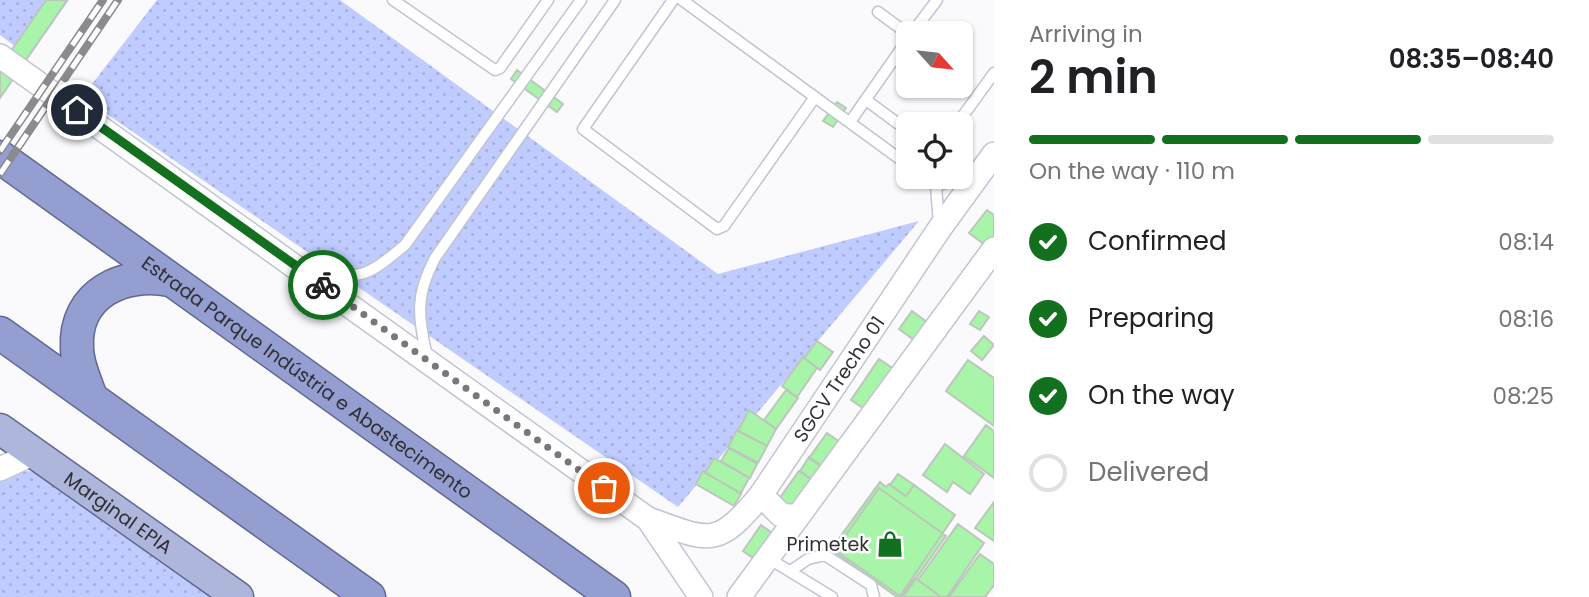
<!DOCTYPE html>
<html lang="en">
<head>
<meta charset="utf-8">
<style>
  :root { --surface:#fff; --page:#f2f2f2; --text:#202124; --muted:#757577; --line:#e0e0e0; --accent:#12701e }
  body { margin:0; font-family:Poppins,sans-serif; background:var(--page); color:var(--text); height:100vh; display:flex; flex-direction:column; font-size:26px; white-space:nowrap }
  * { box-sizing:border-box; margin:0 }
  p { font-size:23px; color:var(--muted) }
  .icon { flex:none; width:38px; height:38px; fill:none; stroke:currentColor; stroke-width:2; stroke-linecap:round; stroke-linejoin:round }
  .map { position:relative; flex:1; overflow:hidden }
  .sheet { display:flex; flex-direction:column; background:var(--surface); width:595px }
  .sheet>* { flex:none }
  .needle { width:46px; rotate:117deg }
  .controls { position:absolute; left:896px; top:21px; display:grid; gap:14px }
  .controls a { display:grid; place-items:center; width:77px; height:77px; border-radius:10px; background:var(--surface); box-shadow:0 2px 5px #0004; font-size:35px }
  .pin { position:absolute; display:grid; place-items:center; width:60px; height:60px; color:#fff; margin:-30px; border:4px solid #fff; border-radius:50%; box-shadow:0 2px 7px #0007 }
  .courier { position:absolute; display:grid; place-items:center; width:70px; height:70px; margin:-35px; border:5px solid #12701e; border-radius:50%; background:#fff; color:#222; box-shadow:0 2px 9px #0007 }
  .summary em { font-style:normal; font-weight:600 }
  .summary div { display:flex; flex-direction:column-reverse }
  .summary { display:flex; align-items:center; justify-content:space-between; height:119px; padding:0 35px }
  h1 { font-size:46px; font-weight:600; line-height:52px }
  .bar { display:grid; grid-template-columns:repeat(4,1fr); gap:10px 7px; align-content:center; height:84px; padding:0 35px }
  .bar i { height:9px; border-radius:5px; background:var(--line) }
  .bar .active { background:var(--accent) }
  .bar p { grid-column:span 4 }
  ol { padding:0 35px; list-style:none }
  li { display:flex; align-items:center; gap:21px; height:77px }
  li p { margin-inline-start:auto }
  li .icon { padding:7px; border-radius:50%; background:var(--accent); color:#fff; stroke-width:4 }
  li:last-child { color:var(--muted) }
  li i { width:38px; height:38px; border:4px solid var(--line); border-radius:50% }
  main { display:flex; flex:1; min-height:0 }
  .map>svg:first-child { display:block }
  .grass { fill:url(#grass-dots) }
  .building { fill:#a8f4a8; stroke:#bcc7bc; stroke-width:2 }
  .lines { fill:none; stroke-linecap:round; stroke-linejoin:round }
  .service-casing { stroke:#c1c4d1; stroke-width:13 }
  .tertiary-casing { stroke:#c1c4d1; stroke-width:26 }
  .primary-casing { stroke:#5f6893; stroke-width:33 }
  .trunk-casing { stroke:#5f6893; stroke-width:35 }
  .service { stroke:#fff; stroke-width:10 }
  .tertiary { stroke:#fff; stroke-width:23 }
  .primary { stroke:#afb6dc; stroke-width:30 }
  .trunk { stroke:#949ed0; stroke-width:32 }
  .rail-casing { stroke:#8a8b8f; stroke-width:8 }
  .rail { stroke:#fff; stroke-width:5; stroke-dasharray:16; stroke-linecap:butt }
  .done { stroke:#77777c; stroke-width:7; stroke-dasharray:0 12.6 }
  .route { stroke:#12701e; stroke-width:9 }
  .labels { text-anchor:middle; stroke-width:5; stroke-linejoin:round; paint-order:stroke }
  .street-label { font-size:19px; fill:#303136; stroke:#fff }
  .poi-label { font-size:19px; fill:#303136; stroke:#fff; text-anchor:end }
</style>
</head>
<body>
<main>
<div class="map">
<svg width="994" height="597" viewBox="0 0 994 597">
  <defs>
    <pattern id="grass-dots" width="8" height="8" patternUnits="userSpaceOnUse" patternTransform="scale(1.75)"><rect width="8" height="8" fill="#c0ccff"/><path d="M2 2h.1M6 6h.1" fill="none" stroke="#a5b0db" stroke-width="1.8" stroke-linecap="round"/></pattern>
  </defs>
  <rect width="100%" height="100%" fill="#fafafd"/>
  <path class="grass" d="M0,0H69L29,57L0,35Z
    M157,0H340L718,274L919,221L678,507L82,97Z
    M29,471L39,474L214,597H0V481L8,474Z"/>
  <path class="building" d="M46,0H67L0,98V67Z
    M517,70L563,104L557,112L511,79Z
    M837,102L846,108L833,127L823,121Z
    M987,210L994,215V238L988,247L969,233Z
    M912,311L931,325L918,343L899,329Z
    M979,311L989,317L980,330L970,324Z
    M984,336L994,345L982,360L971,351Z
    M817,341L833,352L820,370L804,358Z
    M803,357L817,368L797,397L782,386Z
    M879,359L897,371L869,412L851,400Z
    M968,360L994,378V426L946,391Z
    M786,390L798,398L776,429L764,420Z
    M749,410L776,429L767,446L738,431Z
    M986,425L994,431V478L964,456Z
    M737,430L767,446L758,463L728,447Z
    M827,433L844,445L827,470L809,458Z
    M945,444L984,474L970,494L953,482L947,492L923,475Z
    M729,448L757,464L750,478L721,461Z
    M809,457L826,469L817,483L800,471Z
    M714,458L749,478L741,493L705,473Z
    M703,471L741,494L734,506L696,484Z
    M799,471L816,483L797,511L779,499Z
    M898,474L914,485L906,496L890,485Z
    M880,482L886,487L889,484L906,496L914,485L955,515L900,596L832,548Z
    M879,488L946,536L903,597H897L834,552Z
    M994,502V541L975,528Z
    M958,524L984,543L947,597H941L918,580Z
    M761,525L778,537L760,563L743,551Z
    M980,554L994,564V585L985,597H949Z
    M915,578L918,580L941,597H901Z"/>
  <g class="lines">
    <defs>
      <path id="service" d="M393,0L495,70L500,68L548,0
        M673,0L583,129L717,229L724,226L815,97
        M682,0L908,165
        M878,12L908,34
        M912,33L937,0
        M866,100L908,131
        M850,122L908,39
        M957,124L994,73
        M924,177L936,186
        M936,186L976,173
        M936,186L939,224
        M315,272C361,281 369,275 405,245L581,0
        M427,358C419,316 414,298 435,258L615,0
        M768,558L832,597
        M792,570L808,559L825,555L871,585L874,597"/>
      <g id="tertiary">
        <path d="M0,56L648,519L701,597"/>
        <path d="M0,469L32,454"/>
        <path d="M761,495L781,515L796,517"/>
        <path id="s1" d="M648,519C710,541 716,549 761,495L940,228L994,154"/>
        <path d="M739,597L994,249"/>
      </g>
      <g id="primary">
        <path id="s2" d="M0,429L238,597"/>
      </g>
      <g id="trunk">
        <path id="s3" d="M0,157L614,597"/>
        <path d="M0,333L369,597"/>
        <path d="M90,395C85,380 77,364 77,348C74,293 124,271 170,280"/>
      </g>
    </defs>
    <use href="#service" class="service-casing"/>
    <use href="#tertiary" class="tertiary-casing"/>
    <use href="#primary" class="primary-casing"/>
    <use href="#trunk" class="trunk-casing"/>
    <use href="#service" class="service"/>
    <use href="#tertiary" class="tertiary"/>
    <use href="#primary" class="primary"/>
    <use href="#trunk" class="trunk"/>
    <defs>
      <path id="rail" d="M0,151L103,0
        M0,174L118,0"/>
    </defs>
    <use href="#rail" class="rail-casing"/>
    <use href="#rail" class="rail"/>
  </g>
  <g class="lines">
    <path class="done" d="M323,285L604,488"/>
    <path class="route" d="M77,110L323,285"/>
  </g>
  <defs>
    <symbol id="shop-bare" viewBox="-9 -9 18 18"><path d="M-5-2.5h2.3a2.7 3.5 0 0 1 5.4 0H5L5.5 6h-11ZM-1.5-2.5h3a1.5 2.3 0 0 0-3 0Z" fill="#12701e" stroke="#fff" stroke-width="2.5" paint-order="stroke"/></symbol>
  </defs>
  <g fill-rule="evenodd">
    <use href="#shop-bare" x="871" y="525" width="38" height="38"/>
  </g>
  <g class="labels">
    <g class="street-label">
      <text dy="7" stroke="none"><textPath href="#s3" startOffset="378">Estrada Parque Indústria e Abastecimento</textPath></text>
      <text dy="7" stroke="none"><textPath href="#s1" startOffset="271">SGCV Trecho 01</textPath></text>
      <text dy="7" stroke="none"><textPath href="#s2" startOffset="145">Marginal EPIA</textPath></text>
    </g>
    <g class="poi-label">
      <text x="869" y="551">Primetek</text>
    </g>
  </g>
</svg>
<div class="controls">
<a><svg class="needle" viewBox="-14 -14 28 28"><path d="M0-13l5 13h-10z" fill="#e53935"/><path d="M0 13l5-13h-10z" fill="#757577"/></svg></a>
<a><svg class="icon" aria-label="locate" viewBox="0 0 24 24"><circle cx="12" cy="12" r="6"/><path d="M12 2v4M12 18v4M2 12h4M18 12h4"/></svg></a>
</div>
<div class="pin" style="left:604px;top:488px;background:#ea580c"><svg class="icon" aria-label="bag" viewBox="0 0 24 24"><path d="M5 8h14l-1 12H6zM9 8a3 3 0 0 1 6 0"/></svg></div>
<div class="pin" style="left:77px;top:110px;background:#1f2937"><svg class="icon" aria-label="home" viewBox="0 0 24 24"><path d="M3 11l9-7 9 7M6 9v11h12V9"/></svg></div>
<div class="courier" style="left:323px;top:285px"><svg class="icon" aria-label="bike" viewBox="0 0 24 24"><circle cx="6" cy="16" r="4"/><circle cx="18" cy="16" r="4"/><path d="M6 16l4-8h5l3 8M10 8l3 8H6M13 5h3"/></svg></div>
</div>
<section class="sheet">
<div class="summary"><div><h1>2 min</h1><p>Arriving in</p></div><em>08:35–08:40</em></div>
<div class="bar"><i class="active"></i><i class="active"></i><i class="active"></i><i></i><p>On the way · 110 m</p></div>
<ol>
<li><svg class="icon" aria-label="check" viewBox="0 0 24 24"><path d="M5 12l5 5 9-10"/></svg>Confirmed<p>08:14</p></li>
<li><svg class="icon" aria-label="check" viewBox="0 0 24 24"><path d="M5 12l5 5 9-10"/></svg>Preparing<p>08:16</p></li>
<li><svg class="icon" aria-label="check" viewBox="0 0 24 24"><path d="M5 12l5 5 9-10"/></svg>On the way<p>08:25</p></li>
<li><i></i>Delivered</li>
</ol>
</section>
</main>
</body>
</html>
